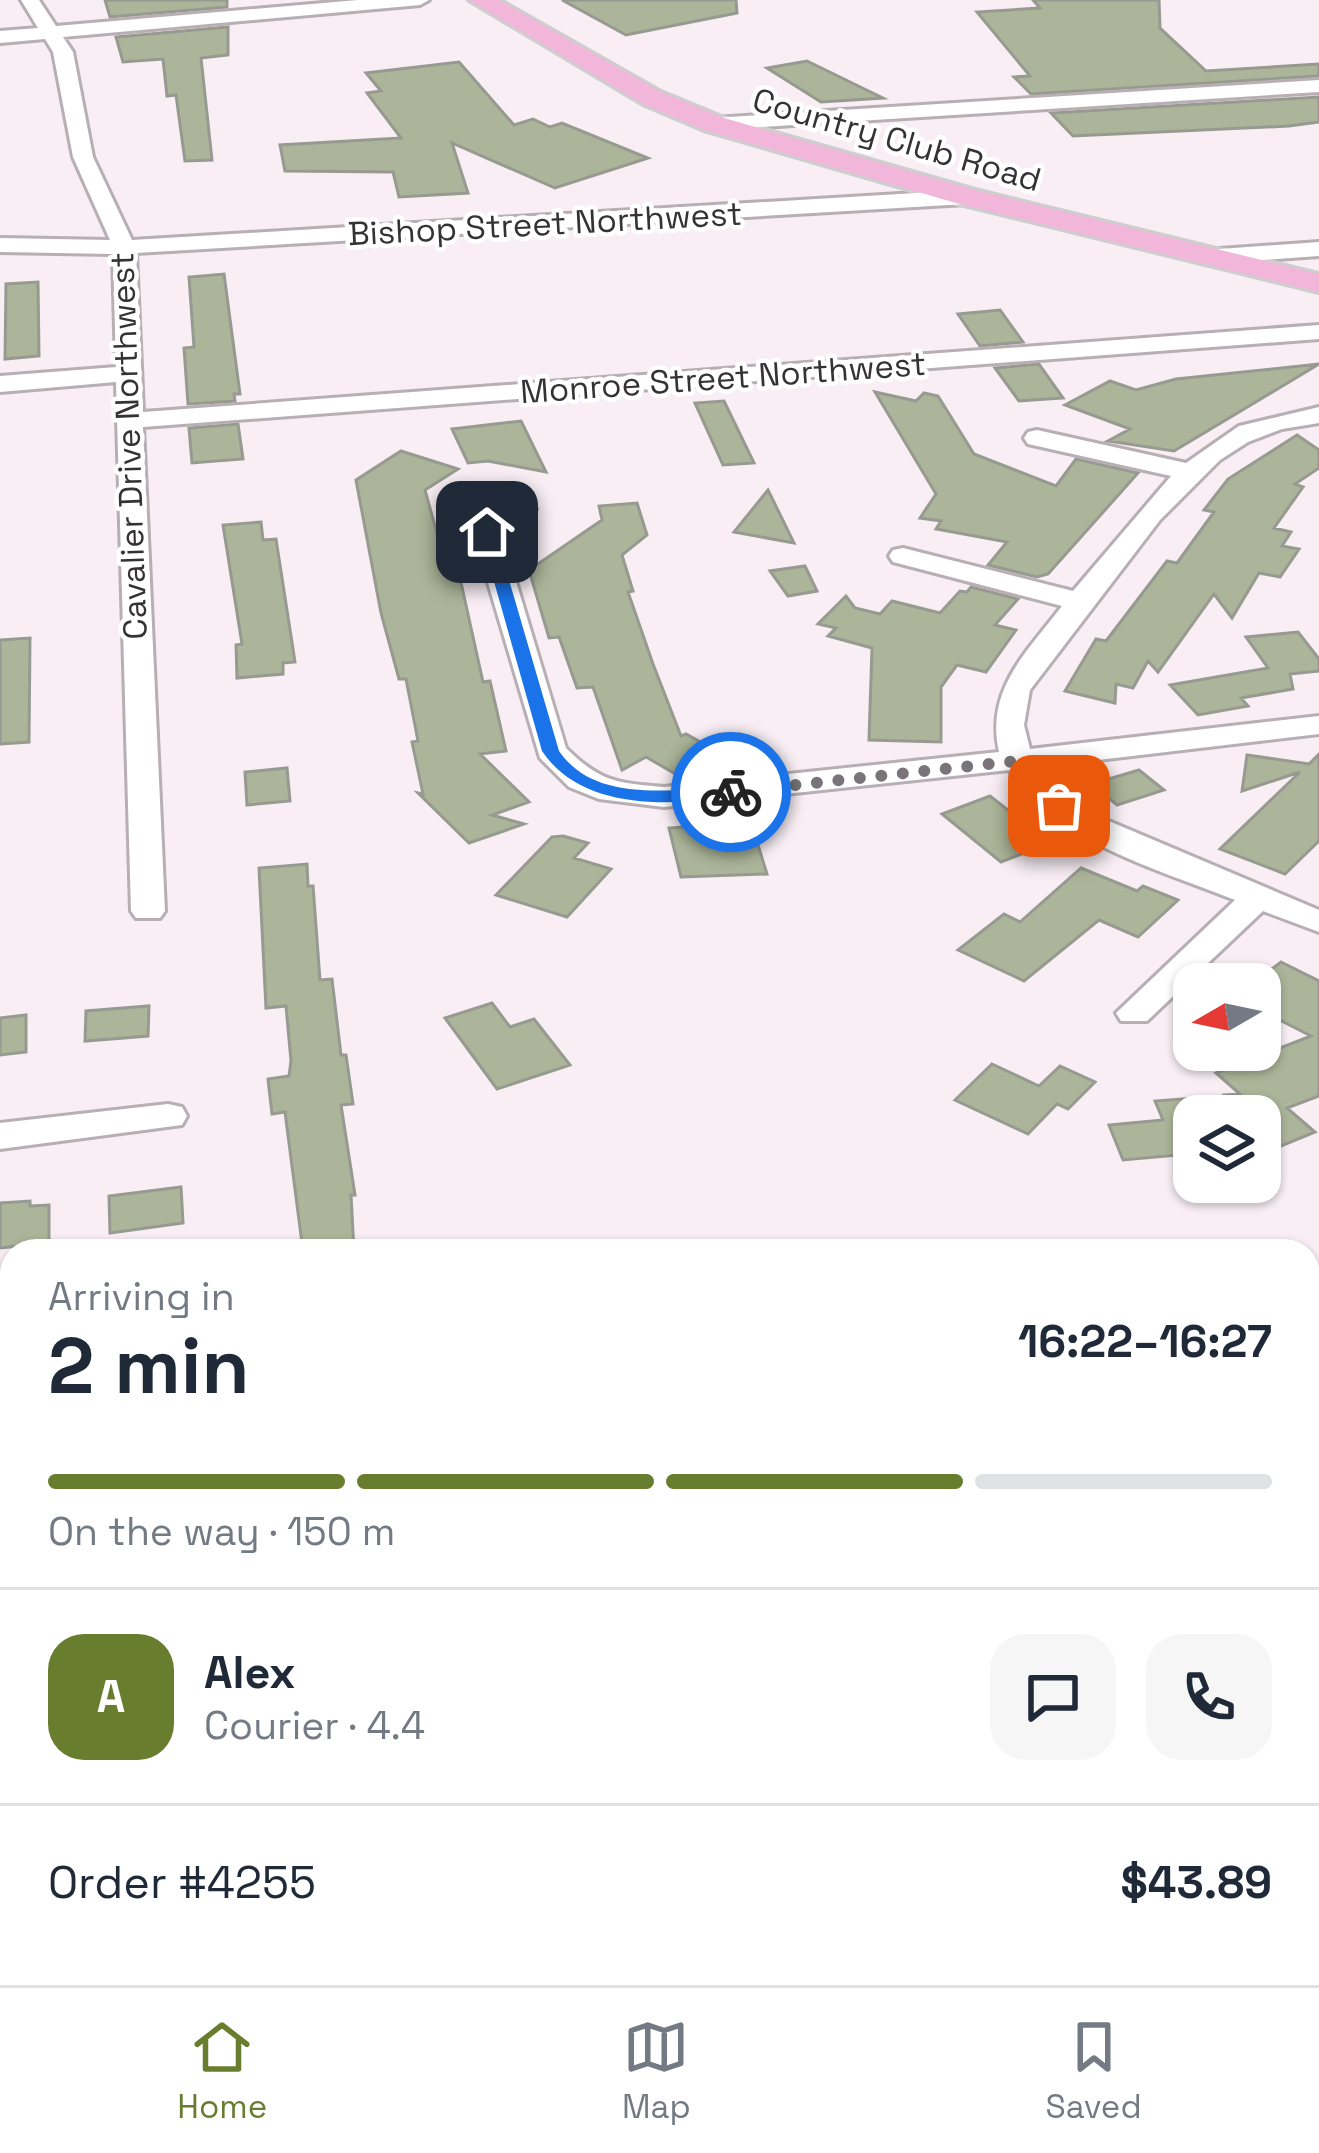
<!DOCTYPE html>
<html lang="en">
<head>
<meta charset="utf-8">
<style>
  :root { --surface:#fff; --page:#f6f6f7; --text:#1f2937; --muted:#747a83; --line:#e0e1e3; --accent:#687d2e }
  body { margin:0; font-family:"Space Grotesk",sans-serif; background:var(--page); color:var(--text); height:100vh; display:flex; flex-direction:column; font-size:45px; white-space:nowrap }
  * { box-sizing:border-box; margin:0 }
  p { font-size:39px; color:var(--muted) }
  .icon { flex:none; width:66px; height:66px; fill:none; stroke:currentColor; stroke-width:2; stroke-linecap:round; stroke-linejoin:round }
  .map { position:relative; flex:1; overflow:hidden }
  .drawer { position:absolute; left:0px; top:1239px; width:1320px; height:747px; display:flex; flex-direction:column; background:var(--surface); border-radius:36px 36px 0 0; box-shadow:0 3px 9px #0004 }
  .drawer>* { flex:none }
  .needle { width:78px; rotate:261deg }
  .fabs { position:absolute; left:1173px; top:963px; display:grid; gap:24px }
  .fabs a { display:grid; place-items:center; width:108px; height:108px; border-radius:24px; background:var(--surface); box-shadow:0 3px 9px #0004; font-size:60px }
  .pin { position:absolute; display:grid; place-items:center; width:102px; height:102px; color:#fff; margin:-51px; border-radius:24px; box-shadow:0 6px 18px #0006 }
  .courier { position:absolute; display:grid; place-items:center; width:120px; height:120px; margin:-60px; border:9px solid #1a73e8; border-radius:50%; background:#fff; color:#222; box-shadow:0 3px 15px #0007 }
  .overview em { font-style:normal; font-weight:800 }
  .overview div { display:flex; flex-direction:column-reverse }
  .overview { display:flex; align-items:center; justify-content:space-between; height:204px; padding:0 48px }
  h1 { font-size:78px; font-weight:800; line-height:90px }
  .bar { display:grid; grid-template-columns:repeat(4,1fr); gap:18px 12px; align-content:center; height:144px; padding:0 48px }
  .bar i { height:15px; border-radius:9px; background:var(--line) }
  .bar .on { background:var(--accent) }
  .bar p { grid-column:span 4 }
  .line { display:flex; align-items:center; gap:30px; padding:0 48px; border-top:3px solid var(--line) }
  .line div { flex:1 }
  .round { display:grid; place-items:center; flex:none; width:126px; height:126px; border-radius:36px; background:var(--page) }
  .menu { display:flex; justify-content:space-around; align-items:center; height:168px; border-top:3px solid var(--line); background:var(--surface); font-size:33px; color:var(--muted) }
  .menu a { display:grid; justify-items:center; gap:6px }
  .menu .on { color:var(--accent) }
  .map>svg:first-child { display:block }
  .lines { fill:none; stroke-linecap:round; stroke-linejoin:round }
  .stream { stroke:#ad91a1; stroke-width:14 }
  .building { fill:#acb599; stroke:#979a91; stroke-width:3 }
  .minor-casing { stroke:#b7afb3; stroke-width:6 }
  .major-casing { stroke:#cfcece; stroke-width:6 }
  .minor { fill:#fff; fill-rule:evenodd }
  .major { fill:#f1b6da; fill-rule:evenodd }
  .route { fill:#1a73e8 }
  .done { stroke:#797477; stroke-width:12; stroke-dasharray:0 21.6 }
  .labels { text-anchor:middle; stroke-width:9; stroke-linejoin:round; paint-order:stroke }
  .far-street-label { font-size:33px; fill:#353234; stroke:#fff }
</style>
</head>
<body>
<div class="map">
<svg width="1319" height="1985" viewBox="0 0 1319 1985">
  <rect width="100%" height="100%" fill="#f8eef3"/>
  <g class="lines">
    <path class="stream" d="M0,1697L12,1783
      M50,1974L53,1985"/>
  </g>
  <path class="building" d="M105,0H227V7L110,17Z
    M562,0H736L737,13L626,35Z
    M1033,0H1159L1160,28L1206,71L1319,64V76L1031,94L1014,77L1030,76L977,12L1040,8Z
    M228,27V55L201,58L212,160L185,161L176,95L167,96L163,59L123,62L116,37Z
    M807,61L883,98L821,102L767,68Z
    M459,62L514,125L533,119L550,127L562,123L648,158L555,188L452,143L468,193L399,197L393,172L285,171L280,145L401,138L367,93L381,91L366,73Z
    M1319,97V122L1289,126L1073,136L1051,113Z
    M224,274L240,394H234L235,401L188,404L184,348L194,347L189,277Z
    M38,282L39,356L5,359L6,284Z
    M1000,310L1023,342L980,346L958,314Z
    M1039,364L1063,398L1019,401L995,368Z
    M1319,364L1174,451L1108,441L1130,429L1065,405L1110,381L1136,390L1176,379Z
    M875,392L916,401L924,393L938,396L974,454L1056,486L1076,459L1138,473L1048,574L1037,577L988,565L1007,542L936,529L941,521L920,518L936,494Z
    M724,401L754,463L723,465L695,403Z
    M521,421L546,472L488,461L468,463L452,429Z
    M238,424L243,459L192,463L189,428Z
    M1297,435L1319,450V468L1295,484L1303,487L1274,528L1291,532L1282,546L1299,549L1280,577L1259,573L1232,618L1214,594L1158,672L1148,661L1133,688L1116,684L1115,703L1065,691L1096,639L1106,641L1167,561L1177,563L1214,512L1204,510L1228,479Z
    M401,451L458,469L425,490L440,544L452,542L483,682L490,681L506,751L480,754L529,802L492,815L524,824L469,843L418,793L423,794L412,742L418,741L406,679H399L381,613L356,480Z
    M768,490L794,543L734,532Z
    M637,503L647,535L622,555L633,591L628,592L653,664L681,736L686,734L722,754L679,776L646,757L622,770L593,687L577,688L559,637L549,638L529,570L602,520L599,506Z
    M261,522L263,540L276,539L295,662L283,663V674L237,678L236,645L242,644L223,525Z
    M805,566L817,591L788,596L770,571Z
    M971,587L1018,599L995,625L1016,630L986,672L957,665L941,687V742L869,740L872,648L828,636L836,628L818,624L846,596L855,608L880,614L892,601L940,613L960,591L967,592Z
    M1298,632L1319,659V671L1290,674L1293,689L1241,698L1248,706L1198,715L1170,685L1268,668L1246,637Z
    M30,638L29,742L0,744V640Z
    M1319,754V841L1285,874L1220,849L1300,772L1242,791L1247,755L1309,764Z
    M287,768L290,801L247,805L245,772Z
    M1139,770L1164,790L1117,805L1092,784Z
    M990,796L1050,843L1001,862L942,814Z
    M707,825L711,839L755,835L767,874L681,877L669,828Z
    M563,836L588,843L574,858L611,869L567,917L496,895L552,837Z
    M307,864L308,886H313L320,980L332,979L341,1055H346L353,1104L341,1105L355,1195H351L354,1251H303L285,1112L272,1114L268,1079L289,1076L291,1061L286,1006L266,1008L259,868Z
    M1081,868L1137,891L1143,886L1178,900L1138,937L1099,920L1024,981L958,950L1004,914L1020,922Z
    M1281,962L1319,981V1096L1287,1108L1315,1132L1281,1146L1260,1127V1116H1248L1225,1095L1240,1094L1216,1073L1311,1036L1260,1010V978Z
    M492,1003L510,1027L534,1019L570,1065L497,1089L445,1018Z
    M149,1006L148,1036L85,1041L86,1011Z
    M26,1015V1052L0,1055V1018Z
    M992,1064L1039,1086L1060,1066L1095,1082L1068,1109L1057,1104L1028,1134L955,1100Z
    M1194,1098V1193H1193L1178,1155L1123,1160L1109,1125L1163,1120L1155,1101Z
    M181,1187L183,1223L110,1233L109,1196Z
    M30,1201V1206L49,1205V1243L0,1248V1203Z"/>
  <g class="lines">
    <defs>
      <path id="minor" d="M21,0H39L56,26L358,0H429L420,5L63,37L73,52L93,157L132,240L966,190L977,197L966,204L136,253L143,412L1319,325V339L143,427L165,911L160,918H136L131,911L116,382L0,392V376L116,367L113,254L0,252V238L110,240L73,157L53,52L45,39L0,43V31L38,28Z
        M1319,80V92L714,130L704,124L714,118Z
        M1319,242V256L1206,264L1195,257L1206,250Z
        M1319,407V423L1282,429L1248,442L1220,460L1160,520L1030,690L1024,725L1030,749L1319,716V734L1039,767L1072,800L1104,819L1319,910V932L1263,911L1147,1021H1121L1116,1013L1235,900C1158,869 1058,843 1009,770L664,807L599,799L569,787L540,758L473,532L512,503H532L536,509L502,535L566,748C600,782 617,783 664,787L999,752C985,690 1026,653 1062,606L893,562L889,556L893,550L903,548L1073,591L1171,476L1028,444L1024,438L1028,432L1037,430L1186,463L1239,426Z
        M168,1104L182,1107L187,1116L182,1125L0,1149V1123Z
        M1319,1443V1477L1308,1479V1445Z"/>
      <path id="major" d="M469,0H499L661,92L724,118L975,190L1319,274V292L956,203L704,130L643,104Z"/>
    </defs>
    <use href="#minor" class="minor-casing"/>
    <use href="#major" class="major-casing"/>
    <use href="#minor" class="minor"/>
    <use href="#major" class="major"/>
  </g>
  <path class="route" d="M487,527L495,532L559,751C596,805 676,789 731,786L740,792L737,795C673,807 582,811 542,751L480,532Z"/>
  <g class="lines">
    <path class="done" d="M731,792L1017,761L1059,806"/>
  </g>
  <g class="labels">
    <g class="far-street-label">
      <text transform="translate(897 139) rotate(16)" y="12">Country Club Road</text>
      <text transform="translate(545 223) rotate(-3)" y="12">Bishop Street Northwest</text>
      <text transform="translate(723 377) rotate(-4)" y="12">Monroe Street Northwest</text>
      <text transform="translate(128 446) rotate(-92)" y="12">Cavalier Drive Northwest</text>
    </g>
  </g>
</svg>
<div class="fabs">
<a><svg class="needle" viewBox="-14 -14 28 28"><path d="M0-13l5 13h-10z" fill="#e53935"/><path d="M0 13l5-13h-10z" fill="#747a83"/></svg></a>
<a><svg class="icon" aria-label="layers" viewBox="0 0 24 24"><path d="M12 4l9 5-9 5-9-5zM3 14l9 5 9-5"/></svg></a>
</div>
<div class="pin" style="left:1059px;top:806px;background:#ea580c"><svg class="icon" aria-label="bag" viewBox="0 0 24 24"><path d="M5 8h14l-1 12H6zM9 8a3 3 0 0 1 6 0"/></svg></div>
<div class="pin" style="left:487px;top:532px;background:#1f2937"><svg class="icon" aria-label="home" viewBox="0 0 24 24"><path d="M3 11l9-7 9 7M6 9v11h12V9"/></svg></div>
<div class="courier" style="left:731px;top:792px"><svg class="icon" aria-label="bike" viewBox="0 0 24 24"><circle cx="6" cy="16" r="4"/><circle cx="18" cy="16" r="4"/><path d="M6 16l4-8h5l3 8M10 8l3 8H6M13 5h3"/></svg></div>
<section class="drawer">
<div class="overview"><div><h1>2 min</h1><p>Arriving in</p></div><em>16:22–16:27</em></div>
<div class="bar"><i class="on"></i><i class="on"></i><i class="on"></i><i></i><p>On the way · 150 m</p></div>
<div class="line" style="height:216px"><b class="round" style="background:var(--accent);color:#fff">A</b><div><b>Alex</b><p>Courier · 4.4</p></div><a class="round"><svg class="icon" aria-label="chat" viewBox="0 0 24 24"><path d="M4 5h16v11H9l-5 4z"/></svg></a><a class="round"><svg class="icon" aria-label="phone" viewBox="0 0 24 24"><path d="M5 4h4l2 5-3 2q2 4 5 5l2-3 5 2v4C11 20 4 13 5 4z"/></svg></a></div>
<div class="line" style="height:156px"><div>Order #4255</div><b>$43.89</b></div>
</section>
</div>
<nav class="menu">
<a class="on"><svg class="icon" aria-label="home" viewBox="0 0 24 24"><path d="M3 11l9-7 9 7M6 9v11h12V9"/></svg>Home</a>
<a><svg class="icon" aria-label="map" viewBox="0 0 24 24"><path d="M3 6l6-2 6 2 6-2v14l-6 2-6-2-6 2zM9 4v14M15 6v14"/></svg>Map</a>
<a><svg class="icon" aria-label="saved" viewBox="0 0 24 24"><path d="M7 4h10v16l-5-4-5 4z"/></svg>Saved</a>
</nav>
</body>
</html>
